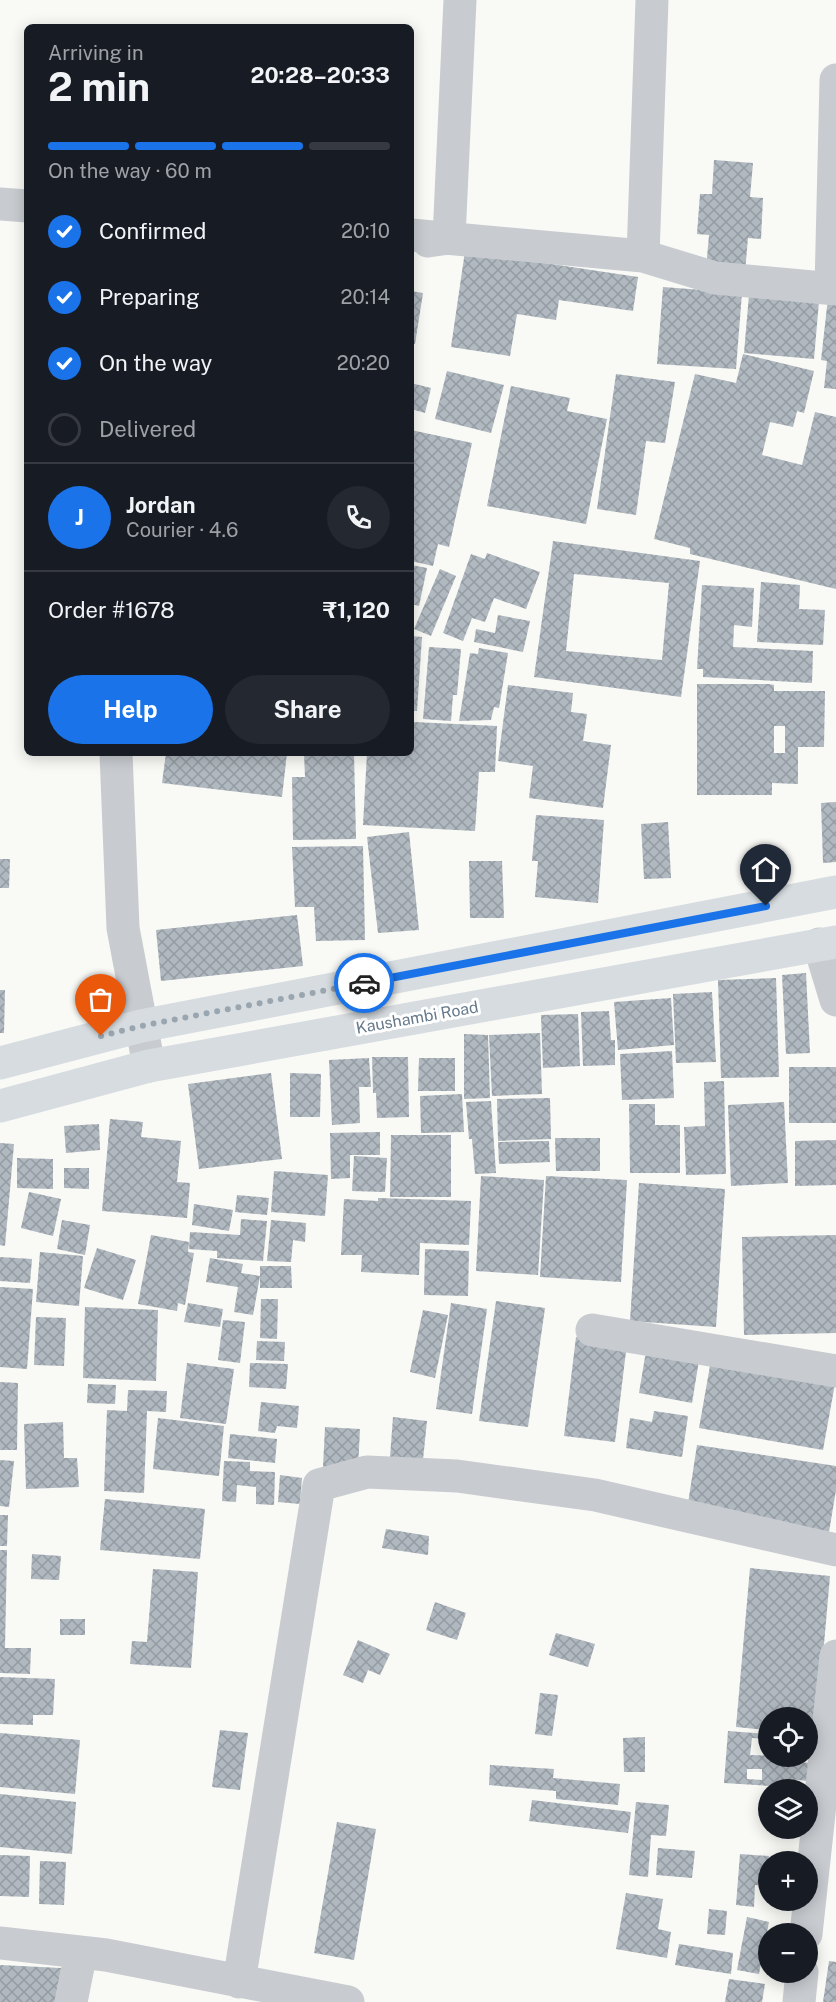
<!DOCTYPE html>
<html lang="en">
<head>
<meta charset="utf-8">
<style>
  :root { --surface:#171b24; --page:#242831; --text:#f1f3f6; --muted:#9ea1a6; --line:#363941; --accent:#1a73e8 }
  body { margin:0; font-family:"Public Sans",sans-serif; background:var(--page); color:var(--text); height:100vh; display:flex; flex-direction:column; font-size:22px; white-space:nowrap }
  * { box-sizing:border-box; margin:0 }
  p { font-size:20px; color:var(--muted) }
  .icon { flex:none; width:33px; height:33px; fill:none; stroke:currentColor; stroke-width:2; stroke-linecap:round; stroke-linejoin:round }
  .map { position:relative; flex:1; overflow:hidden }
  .sheet { position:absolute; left:24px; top:24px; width:390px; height:732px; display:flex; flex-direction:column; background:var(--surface); border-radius:9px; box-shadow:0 3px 15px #0003 }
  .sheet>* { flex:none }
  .buttons { position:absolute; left:758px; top:1707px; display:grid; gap:12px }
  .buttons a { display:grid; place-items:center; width:60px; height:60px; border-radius:50%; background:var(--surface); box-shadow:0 3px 15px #0003; font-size:30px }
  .pin { position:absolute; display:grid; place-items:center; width:51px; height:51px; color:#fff; margin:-62px -26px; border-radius:50% 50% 50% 0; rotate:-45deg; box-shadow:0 0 6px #0007 }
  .pin .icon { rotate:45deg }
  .courier { position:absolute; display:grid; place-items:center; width:60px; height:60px; margin:-30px; border:4px solid #1a73e8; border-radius:50%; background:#fff; color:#222; box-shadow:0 2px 8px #0007 }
  .overview em { font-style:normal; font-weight:700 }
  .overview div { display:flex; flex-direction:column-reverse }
  .overview { display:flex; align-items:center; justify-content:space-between; height:102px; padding:0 24px }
  h1 { font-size:39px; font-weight:700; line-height:45px }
  .bar { display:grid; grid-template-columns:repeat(4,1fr); gap:9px 6px; align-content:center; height:72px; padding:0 24px }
  .bar i { height:8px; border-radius:4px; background:var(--line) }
  .bar .current { background:var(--accent) }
  .bar p { grid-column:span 4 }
  .line { display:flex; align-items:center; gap:15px; padding:0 24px; border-top:2px solid var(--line) }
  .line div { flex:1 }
  .round { display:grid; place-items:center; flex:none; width:63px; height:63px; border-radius:32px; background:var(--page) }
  ol { padding:0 24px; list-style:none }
  li { display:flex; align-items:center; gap:18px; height:66px }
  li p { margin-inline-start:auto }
  li .icon { padding:6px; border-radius:50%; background:var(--accent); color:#fff; stroke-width:4 }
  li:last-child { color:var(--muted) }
  li i { width:33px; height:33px; border:3px solid var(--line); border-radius:50% }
  .button { display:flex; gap:12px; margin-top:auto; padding:12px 24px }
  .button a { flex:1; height:69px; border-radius:36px; background:var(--accent); color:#fff; font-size:24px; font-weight:700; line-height:69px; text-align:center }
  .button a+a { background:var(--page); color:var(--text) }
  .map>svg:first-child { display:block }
  .building { fill:url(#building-cross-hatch); fill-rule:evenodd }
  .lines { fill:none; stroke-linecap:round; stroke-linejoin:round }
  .minor { stroke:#c8ccd0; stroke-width:33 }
  .secondary { stroke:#d6dce0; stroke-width:33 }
  .done { stroke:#99a6b0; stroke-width:6; stroke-dasharray:0 10.8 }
  .route { stroke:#1a73e8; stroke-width:8 }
  .labels { text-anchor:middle; stroke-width:6; stroke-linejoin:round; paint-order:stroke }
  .street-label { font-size:16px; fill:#65798a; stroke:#fff }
</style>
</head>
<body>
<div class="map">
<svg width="836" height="2002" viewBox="0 0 836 2002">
  <defs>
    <pattern id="building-cross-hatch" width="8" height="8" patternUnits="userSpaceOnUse" patternTransform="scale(1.5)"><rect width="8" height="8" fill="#b1b9c0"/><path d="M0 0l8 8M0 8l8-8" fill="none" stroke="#949ba2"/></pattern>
  </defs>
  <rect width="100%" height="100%" fill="#f9f9f6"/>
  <path class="building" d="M714,160L753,163L750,197L763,198L761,239L748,238L745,272L706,269L709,235L697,234L700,194H712Z
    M465,251L638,277L633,311L559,300L556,320L517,314L510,356L451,347Z
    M663,287L742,293L736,369L657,364Z
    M411,291L423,293L415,344H411Z
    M749,295L819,301L814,359L744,353Z
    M828,298L836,299V389L824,388L827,361L821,360Z
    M743,354L814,371L804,413L797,411L793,427L770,422L762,455L802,465L815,412L836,417V589L690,554V548L654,539L695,374L736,383Z
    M447,371L504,385L491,433L435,419Z
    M616,374L675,382L665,443L646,441L636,515L597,509Z
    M411,383L431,388L425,413L411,409Z
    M511,386L570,398L567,411L607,419L586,524L487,506Z
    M411,430L472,443L449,547L438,544L433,566L411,561Z
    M553,541L700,561L681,697L534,677ZM574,574L669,583L662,660L566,651Z
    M487,553L540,572L526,609L494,598L485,622L472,618L463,641L443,633L471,554L485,559Z
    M411,565L427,568L419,606L411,604Z
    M440,569L456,576L431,636L414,629Z
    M761,582L800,585L799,609L825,610L823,645L757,642Z
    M702,585L754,588L752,627L734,625L733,647L813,651L812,683L703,677V669H697Z
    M498,615L530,621L523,652L474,642L476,629L495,633Z
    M411,636L422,637L417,711H411Z
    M429,647L461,649L457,695H453L451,721L423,719Z
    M479,648L508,653L499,708L494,707L491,720L459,721L470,653L478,654Z
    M697,684H769L774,685V691H825L824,747H798V784L772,783V795H697ZM774,726H785V753H774Z
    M508,685L573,693L571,712L587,714L583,741L611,745L603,808L529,798L533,766L498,761Z
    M414,722L497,726L495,772H479L475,831L363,825L367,753H411V737H414Z
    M166,753H287L282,797L162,783Z
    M304,753H354L356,839L293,840L292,777H305Z
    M836,802V862L823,863L821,803Z
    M536,815L604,820L598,903L535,897L538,861H532Z
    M668,822L671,878L644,879L641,824Z
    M409,832L419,930L378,933L367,837Z
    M363,846L365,940L316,941L314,907H295L292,847Z
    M0,859H10L9,888H0Z
    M469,861H502L504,918H470Z
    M297,915L303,966L161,981L156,930Z
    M806,973L810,1053L786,1054L782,975Z
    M776,978L779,1077L721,1078L718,980Z
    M0,990H5L4,1033H0Z
    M712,992L716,1062L676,1063L673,994Z
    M671,998L674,1045L618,1050L614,1002Z
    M609,1011L611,1040H615V1065L583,1066L581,1012Z
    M578,1014L580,1066L543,1068L541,1015Z
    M540,1033L542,1094L492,1096L489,1035Z
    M464,1034L488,1035L490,1098L464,1099Z
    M672,1051L674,1098L622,1100L620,1054Z
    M372,1057H408L409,1117L377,1118L376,1093H373Z
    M369,1058L371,1087H359L360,1123L332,1125L329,1060Z
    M419,1058H455V1091H418Z
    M789,1067H836V1123H789Z
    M271,1073L282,1159L199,1169L188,1084Z
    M290,1073L321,1074L320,1117H290Z
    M724,1081L726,1174L686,1175L684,1127L705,1126L704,1082Z
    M462,1094L464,1132L421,1133L420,1096Z
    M550,1098L551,1139L498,1141L497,1099Z
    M491,1101L496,1173L475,1174L472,1139H469L466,1102Z
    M784,1102L788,1183L731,1186L728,1105Z
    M629,1104H655V1125H680V1173H630Z
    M110,1119L143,1122L141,1137L181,1141L177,1182L190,1183L187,1218L102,1211Z
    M99,1124L100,1150L66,1153L64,1126Z
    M380,1132V1155H350V1178L331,1179L330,1133Z
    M391,1135H451V1197H390Z
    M555,1138H600V1171H556Z
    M836,1140V1185L795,1186V1141Z
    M549,1141L550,1162L499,1164L498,1142Z
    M0,1143L14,1144L5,1246L0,1245Z
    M354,1156L387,1158L385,1192L352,1191Z
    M17,1158L53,1159V1189L17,1188Z
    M64,1168H89V1189L64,1188Z
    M274,1171L328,1175L325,1216L271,1212Z
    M481,1176L544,1180L538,1275L476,1271Z
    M546,1176L627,1180L621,1282L540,1277Z
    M639,1183L725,1189L716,1327L630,1321Z
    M29,1192L61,1199L53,1236L21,1228Z
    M237,1195L269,1198L267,1215L235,1212Z
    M378,1198L471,1201L469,1245L420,1243L419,1275L361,1272L362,1255H341L344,1199L378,1201Z
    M194,1204L233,1210L229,1231L192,1225Z
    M241,1219L267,1221L263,1261L217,1258V1251L189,1249L190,1232L240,1235Z
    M62,1220L90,1225L85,1255L57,1249Z
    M271,1220L306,1223L305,1242L293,1240L291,1262L267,1261Z
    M151,1235L189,1242L188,1252L194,1253L185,1305L178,1303L177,1311L138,1304Z
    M836,1235V1333L744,1335L742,1237Z
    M97,1248L136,1260L123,1300L84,1288Z
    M425,1249L469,1251L468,1296L424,1295Z
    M40,1252L83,1256L79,1306L36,1302Z
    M0,1257L32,1259L30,1283L0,1281Z
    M210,1258L243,1264L241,1273L260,1276L253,1315L234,1312L238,1287L206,1282Z
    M260,1266H291L292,1288H260Z
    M0,1287L33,1289L27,1369L0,1367Z
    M261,1299H278L277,1339L260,1338Z
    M496,1301L545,1308L528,1427L479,1421Z
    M188,1303L223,1309L220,1327L184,1322Z
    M451,1303L487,1309L472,1414L436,1409Z
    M85,1307L158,1310L156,1381L83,1378Z
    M423,1310L448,1315L435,1378L410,1372Z
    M36,1317L66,1318L64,1366L34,1365Z
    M223,1320L245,1322L240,1363L218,1360Z
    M649,1333L702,1342L692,1403L639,1393Z
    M576,1337L627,1343L615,1442L564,1436Z
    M257,1341L285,1342L284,1361L256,1360Z
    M714,1343L836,1378L823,1450L699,1428Z
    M187,1363L234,1369L226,1424L180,1418Z
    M250,1363L288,1364L286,1389L249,1387Z
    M0,1382L18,1383L17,1450H0Z
    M88,1384L116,1385L115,1404L87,1403Z
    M128,1390L167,1391L166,1412L147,1411L144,1493L104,1491L107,1410L127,1411Z
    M261,1402L299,1406L297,1428L277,1426L275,1433L258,1431Z
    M654,1411L688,1416L682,1457L626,1448L630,1418L652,1422Z
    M393,1417L427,1421L423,1460L390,1457Z
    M158,1418L224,1426L219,1476L153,1469Z
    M63,1422L64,1458H77L79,1487L26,1489L24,1424Z
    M325,1427L360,1429L358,1469L323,1467Z
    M230,1434L277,1439L275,1463L228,1458Z
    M697,1445L836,1466V1490L829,1532L687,1510Z
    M0,1460L14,1461L9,1507L0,1506Z
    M224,1461L250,1462V1471L275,1472L274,1505L256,1504V1487L237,1485L236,1502L222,1501Z
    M280,1475L302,1478L300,1504L278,1502Z
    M105,1499L205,1509L200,1559L100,1550Z
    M0,1515H8L7,1546H0Z
    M386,1529L429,1536L428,1555L382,1548Z
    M0,1550H7L5,1648H31L30,1674L0,1673Z
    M32,1554L61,1556L59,1580L31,1579Z
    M750,1568L830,1576L816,1735L807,1734V1718H768V1730L736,1727Z
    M153,1569L198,1572L191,1668L130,1664L132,1641L147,1642Z
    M435,1602L466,1613L457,1640L426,1630Z
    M60,1619H85V1635H60Z
    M556,1633L595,1644L588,1667L549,1655Z
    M358,1640L390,1654L380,1675L368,1670L363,1683L343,1675Z
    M0,1677L55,1679L53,1715H33V1725L0,1724Z
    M540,1693L558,1695L552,1736L535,1734Z
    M220,1730L248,1733L240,1790L212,1787Z
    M728,1731L768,1734V1739L752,1738L750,1755L783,1756L782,1761L810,1763L808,1781L788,1779L787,1787L724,1783ZM747,1769H762V1780L747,1779Z
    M0,1733L80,1740L75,1794L0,1787Z
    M645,1737V1772H624L623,1738Z
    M490,1765L554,1769L553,1778L620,1784L618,1805L556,1799V1791L489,1785Z
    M0,1794L76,1802L72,1854L0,1847Z
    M532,1800L631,1812L628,1833L529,1821Z
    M636,1802L669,1805L666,1836L651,1835L648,1877L629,1875Z
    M337,1822L376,1829L354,1960L314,1953Z
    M658,1848L695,1851L692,1878L656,1875Z
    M740,1854L769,1856L766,1886L755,1885L754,1907L736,1905Z
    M0,1855L30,1856L29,1897L0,1896Z
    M40,1861L66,1862L64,1905L39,1904Z
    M626,1893L663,1899L658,1929L671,1932L667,1958L616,1949Z
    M709,1909L727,1911L725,1935L707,1934Z
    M747,1917L769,1922L759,1974L737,1970Z
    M679,1944L733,1953L731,1974L675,1965Z
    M829,1961L836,1962V2002H823Z
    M0,1965L61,1968L59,2002H0Z
    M729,1979L765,1984L762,2002H725Z"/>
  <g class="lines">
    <path class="minor" d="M0,204L27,206
      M411,235L643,256L715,278L836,289
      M428,241L449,238L460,0
      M643,256L652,0
      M831,288L836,80
      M116,753L123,928L149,1066
      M819,944L836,1000
      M592,1330L836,1371
      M806,1934L836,1656
      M0,1943L106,1955L348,2002
      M239,1982L319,1485L367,1472L457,1476L595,1495L836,1550
      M71,2002L81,1952
      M799,2002L802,1972"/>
    <path class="secondary" d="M0,1063L141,1026L836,892
      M0,1106L149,1066L836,942"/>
  </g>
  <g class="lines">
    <path class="done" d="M101,1036L141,1026L364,983"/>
    <path class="route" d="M364,983L766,906"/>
  </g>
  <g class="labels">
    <g class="street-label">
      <text transform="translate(417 1017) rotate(-10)" y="6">Kaushambi Road</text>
    </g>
  </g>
</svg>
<div class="buttons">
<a><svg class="icon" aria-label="locate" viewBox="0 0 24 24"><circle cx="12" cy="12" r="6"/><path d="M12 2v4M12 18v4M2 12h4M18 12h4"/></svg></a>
<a><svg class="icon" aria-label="layers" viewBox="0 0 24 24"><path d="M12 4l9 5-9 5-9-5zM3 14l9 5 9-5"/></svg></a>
<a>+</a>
<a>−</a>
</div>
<div class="pin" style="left:101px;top:1036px;background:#ea580c"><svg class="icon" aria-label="bag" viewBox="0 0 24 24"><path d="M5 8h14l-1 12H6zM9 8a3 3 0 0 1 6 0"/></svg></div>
<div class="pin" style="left:766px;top:906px;background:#1f2937"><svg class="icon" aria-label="home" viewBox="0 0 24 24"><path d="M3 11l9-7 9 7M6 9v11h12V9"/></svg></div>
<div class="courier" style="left:364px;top:983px"><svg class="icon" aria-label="car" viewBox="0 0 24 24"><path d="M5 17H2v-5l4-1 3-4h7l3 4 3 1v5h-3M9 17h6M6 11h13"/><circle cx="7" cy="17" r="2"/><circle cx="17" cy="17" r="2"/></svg></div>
<section class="sheet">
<div class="overview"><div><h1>2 min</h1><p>Arriving in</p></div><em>20:28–20:33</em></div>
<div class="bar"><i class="current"></i><i class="current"></i><i class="current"></i><i></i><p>On the way · 60 m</p></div>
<ol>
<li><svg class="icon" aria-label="check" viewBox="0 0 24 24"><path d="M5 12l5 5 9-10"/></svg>Confirmed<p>20:10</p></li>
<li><svg class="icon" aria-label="check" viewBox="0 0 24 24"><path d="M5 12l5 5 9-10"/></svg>Preparing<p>20:14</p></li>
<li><svg class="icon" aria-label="check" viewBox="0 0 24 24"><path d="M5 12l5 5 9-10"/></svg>On the way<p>20:20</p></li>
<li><i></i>Delivered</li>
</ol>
<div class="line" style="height:108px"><b class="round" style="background:var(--accent);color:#fff">J</b><div><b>Jordan</b><p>Courier · 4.6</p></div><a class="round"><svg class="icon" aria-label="phone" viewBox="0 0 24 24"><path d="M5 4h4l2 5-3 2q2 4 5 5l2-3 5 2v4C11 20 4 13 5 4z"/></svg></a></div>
<div class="line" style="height:78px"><div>Order #1678</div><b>₹1,120</b></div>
<div class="button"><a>Help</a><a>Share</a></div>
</section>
</div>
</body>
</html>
